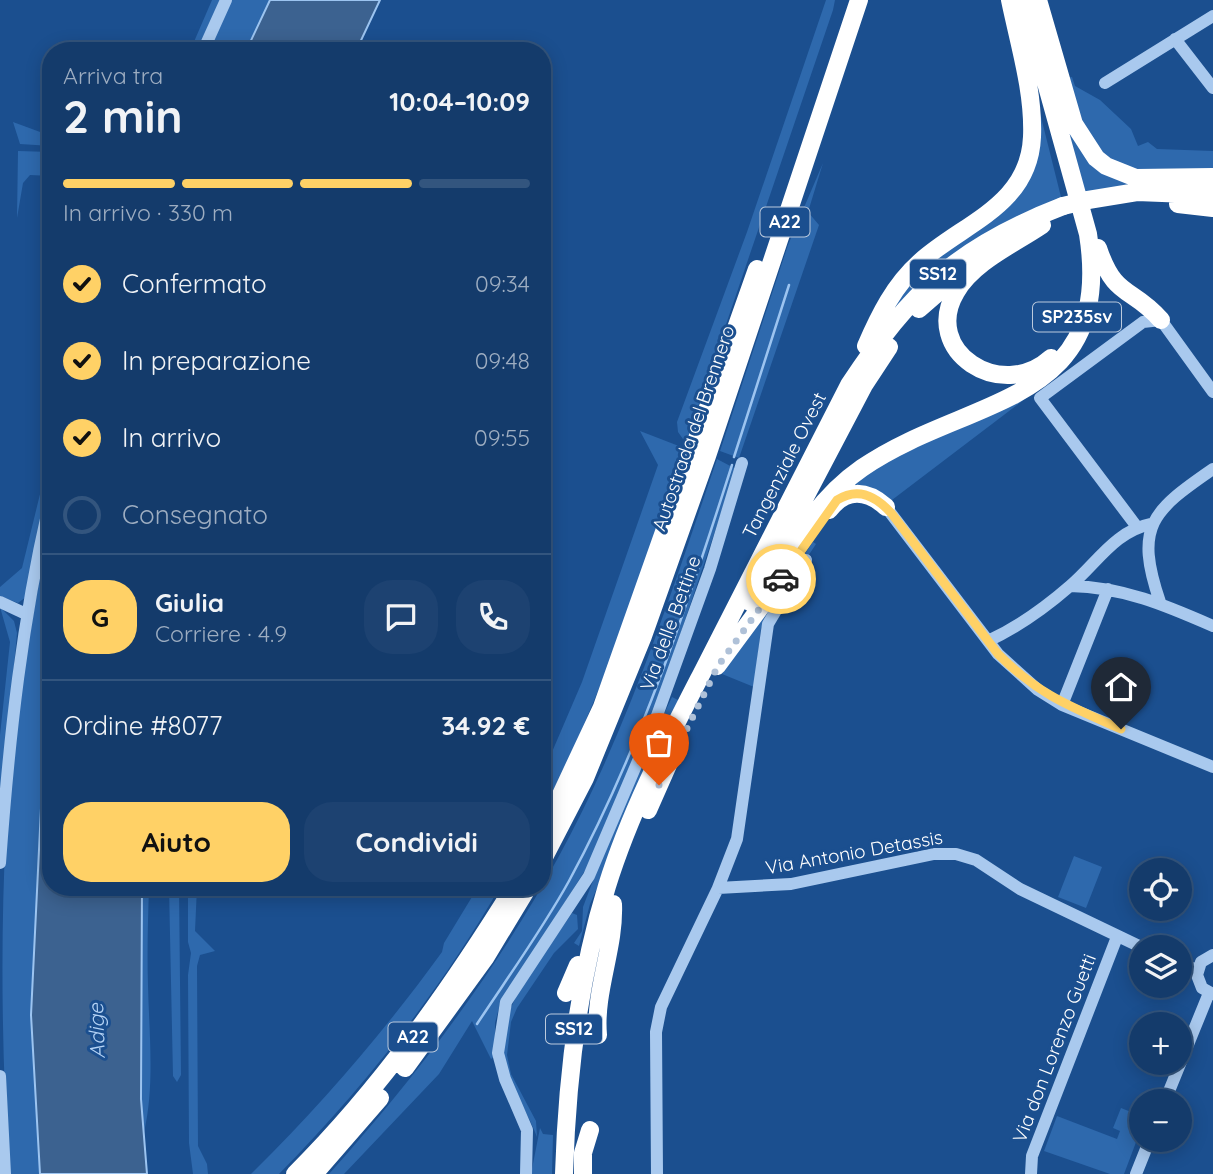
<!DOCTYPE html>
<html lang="it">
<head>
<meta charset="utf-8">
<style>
  :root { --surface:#143b6b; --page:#1d4271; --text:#f1f3f6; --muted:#9dadc1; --line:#33557e; --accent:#ffd166 }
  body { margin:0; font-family:Quicksand,sans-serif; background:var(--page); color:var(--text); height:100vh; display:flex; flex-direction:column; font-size:26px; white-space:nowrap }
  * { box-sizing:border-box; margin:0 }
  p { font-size:23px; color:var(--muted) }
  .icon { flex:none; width:38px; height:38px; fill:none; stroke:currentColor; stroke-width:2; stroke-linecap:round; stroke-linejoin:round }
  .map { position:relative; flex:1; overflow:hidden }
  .sheet { position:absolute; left:42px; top:42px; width:509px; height:854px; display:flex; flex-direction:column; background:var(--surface); border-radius:28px; box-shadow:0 4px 18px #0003,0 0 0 2px var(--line) }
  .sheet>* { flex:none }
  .fabs { position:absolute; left:1129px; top:858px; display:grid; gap:14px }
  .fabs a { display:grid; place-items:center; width:63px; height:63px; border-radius:50%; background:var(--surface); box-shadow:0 4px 18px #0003,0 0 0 2px var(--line); font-size:35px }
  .pin { position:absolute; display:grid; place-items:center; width:60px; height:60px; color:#fff; margin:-72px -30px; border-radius:50% 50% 50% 0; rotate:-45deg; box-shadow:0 0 7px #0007 }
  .pin .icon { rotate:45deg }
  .courier { position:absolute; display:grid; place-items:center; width:70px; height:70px; margin:-35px; border:5px solid #ffd166; border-radius:50%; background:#fff; color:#222; box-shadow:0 2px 9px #0007 }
  .headline em { font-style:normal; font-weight:800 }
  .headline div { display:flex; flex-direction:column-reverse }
  .headline { display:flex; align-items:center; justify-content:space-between; height:119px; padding:0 21px }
  h1 { font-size:46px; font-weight:800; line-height:52px }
  .bar { display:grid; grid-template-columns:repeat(4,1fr); gap:10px 7px; align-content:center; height:84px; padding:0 21px }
  .bar i { height:9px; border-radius:5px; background:var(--line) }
  .bar .active { background:var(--accent) }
  .bar p { grid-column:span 4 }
  .line { display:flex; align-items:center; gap:18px; padding:0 21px; border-top:2px solid var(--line) }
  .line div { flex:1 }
  .round { display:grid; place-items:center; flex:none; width:74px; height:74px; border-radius:28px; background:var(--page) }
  ol { padding:0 21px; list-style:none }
  li { display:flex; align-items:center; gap:21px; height:77px }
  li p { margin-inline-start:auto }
  li .icon { padding:7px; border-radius:50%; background:var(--accent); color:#111; stroke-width:4 }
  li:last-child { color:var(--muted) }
  li i { width:38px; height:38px; border:4px solid var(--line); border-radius:50% }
  .button { display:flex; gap:14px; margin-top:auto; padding:14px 21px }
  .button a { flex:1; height:80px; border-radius:28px; background:var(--accent); color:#111; font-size:28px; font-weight:800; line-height:80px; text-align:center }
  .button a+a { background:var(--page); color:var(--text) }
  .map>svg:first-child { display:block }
  .green { fill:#2e69ad }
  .water { fill:#3c6290; stroke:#9cc4f0; stroke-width:2 }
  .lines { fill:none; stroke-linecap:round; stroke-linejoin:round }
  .stream { stroke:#9cc4f0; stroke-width:2.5 }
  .minor { stroke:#a9c9ee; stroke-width:12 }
  .highway { stroke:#fff; stroke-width:18 }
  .highway-bridge { stroke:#fff; stroke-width:18 }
  .done { stroke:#afc1d8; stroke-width:7; stroke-dasharray:0 12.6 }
  .route { stroke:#ffd166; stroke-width:9 }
  .labels { text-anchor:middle; stroke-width:6; stroke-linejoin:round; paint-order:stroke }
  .shield { fill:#1b4f8f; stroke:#bbcadd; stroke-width:2 }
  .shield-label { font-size:18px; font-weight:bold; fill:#fff }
  .street-label { font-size:19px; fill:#fff; stroke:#1b4f8f }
  .water-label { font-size:21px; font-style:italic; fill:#b5d3f5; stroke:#1b4f8f }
</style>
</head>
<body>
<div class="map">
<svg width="1213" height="1174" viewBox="0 0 1213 1174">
  <rect width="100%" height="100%" fill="#1b4f8f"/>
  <path class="green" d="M212,0H223L199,51H190Z
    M230,0H270L246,51H206Z
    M826,0H835L833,10L687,439H683L678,432L677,422L747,232Z
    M1040,22L1094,163L1213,182V190L1084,195Z
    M1072,77L1075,86L1100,100L1131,129L1138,146L1148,142L1157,149L1213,151V172L1123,169L1089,141L1066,78Z
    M1036,97L1062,201L892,316V303L907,282L1014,199Z
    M13,122L51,136V146L20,144Z
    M18,151L51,152V176L30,175L23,183L17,218Z
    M823,163L808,212L819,225L739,458L720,451L788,245Z
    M1050,380L888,503L828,501L858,475Z
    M640,431L684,448C642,570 604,696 543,810V773L582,682L658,465Z
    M51,449V480L26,597L18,603L0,596V587L22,568Z
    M717,459L736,469L652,718L591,861L500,1004L495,1023V1056L491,1059L472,1021L439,1074L344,1174H329C439,1051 536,918 603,767C648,667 682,562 717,459Z
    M51,514V673L31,1015L40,1174H9C2,1060 0,944 6,829C13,723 32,619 51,514Z
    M813,542L816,544L761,628L754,687L722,674Z
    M0,607L14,621L17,633L0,821V735L10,642Z
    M672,697L680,701L590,904L579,946L574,943L582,931L583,907L624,799Z
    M1074,856L1102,867L1086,908L1058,897Z
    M142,887H149C148,919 147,953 148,985C149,1033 155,1085 144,1132L141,1099Z
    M169,887H179L181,1075L177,1082L173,1076Z
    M188,887H197L195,931L215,951L200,955L197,966L198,1146L207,1164L208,1174H193L189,1143L188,975L191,953L188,942Z
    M478,887H500C440,991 363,1089 279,1174H251C321,1105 384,1032 442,952L444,943Z
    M572,913L577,915L578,929L554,953L517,1008L511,1022L507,1055L511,1074L536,1121L537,1137C527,1110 508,1085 503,1057C495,1008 546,952 572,913Z
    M1121,1108L1141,1116V1129L1124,1174H1110L1044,1151L1057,1116L1117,1139L1120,1131L1113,1128Z
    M540,1128L543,1134L553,1135L552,1174H531Z"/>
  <path class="water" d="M270,0H380L356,51H246Z
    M51,673V887H142L141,1099L147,1174H40L31,1015L43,767Z"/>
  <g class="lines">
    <path class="stream" d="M734,457L789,285
      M477,1024C508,977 542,930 569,881C640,750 687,606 732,465"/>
    <path class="minor" d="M1175,39L1213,88
      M203,51L226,0
      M1105,83L1213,16
      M886,507L998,654L1038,690L1062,705L1213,767
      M1137,527L1040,398L1143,322L1161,320L1213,392
      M1070,586C1123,587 1165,605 1213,626
      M0,602L26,614
      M1160,602C1134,526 1152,511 1213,469
      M988,641C1016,628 1047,606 1070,586C1097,563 1115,531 1151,524
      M1062,705L1108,589
      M0,863C9,739 22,618 51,497
      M718,888L791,884L934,854H956L976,860L1020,889L1141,947
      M1213,955L1201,962L1197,975L1202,988L1213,994
      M1180,963L1197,970
      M0,1076L5,1174
      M1165,1101L1209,993
      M526,1174L527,1130L505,1079L498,1053L506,1002L589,876L655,721L710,569L742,463
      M657,1174L656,1032L661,1007L718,888L737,839L768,624L806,560
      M1031,1174L1032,1156L1117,937
      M1136,1174L1150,1139"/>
    <path class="highway" d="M1038,0L1074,124L1096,158L1106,166L1136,178L1213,177
      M1088,200L1137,192L1213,195
      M1178,204L1213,208
      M1042,225C1014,244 973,262 956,292C921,351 1001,403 1051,358
      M1098,248C1115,299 1131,286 1161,320
      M919,309L972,263
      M866,346C879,316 894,285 920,262C963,223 1029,206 1032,137C1034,92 1019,44 1010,0
      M829,510C846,488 867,490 886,507
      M766,599C788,549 816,500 862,468C968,395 1115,408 1088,234L1023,0
      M750,602L864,385L889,347
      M717,666L771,593
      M648,810L671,758
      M544,831L602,707L757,269
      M542,861L585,778L643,636L707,456L859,0
      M566,993L578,965
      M598,1035C594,991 615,948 613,904
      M405,1068L485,958L528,887
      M295,1174C381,1088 450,990 514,887
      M314,1174L380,1098
      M564,1174C567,1076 578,980 607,886C630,812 666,743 702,673C750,577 799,481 849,385C911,291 957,247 1063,206
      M583,1174V1153L590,1130"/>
    <path class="highway-bridge" d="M1063,206L1088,200"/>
  </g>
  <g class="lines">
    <path class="done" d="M659,785L718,666L781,579"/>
    <path class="route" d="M781,579L837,500C859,486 877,497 892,514L998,654C1039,695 1069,706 1121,729"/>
  </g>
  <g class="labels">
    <g class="shield">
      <rect x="760.5" y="207.5" width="49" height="29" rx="5"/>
      <rect x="910" y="259.5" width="56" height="29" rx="5"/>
      <rect x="1033" y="302.5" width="88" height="29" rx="5"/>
      <rect x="546" y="1014.5" width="56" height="29" rx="5"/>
      <rect x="388.5" y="1022.5" width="49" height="29" rx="5"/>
    </g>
    <g class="shield-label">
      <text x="785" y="228">A22</text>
      <text x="938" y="280">SS12</text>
      <text x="1077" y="323">SP235sv</text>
      <text x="574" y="1035">SS12</text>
      <text x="413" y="1043">A22</text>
    </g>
    <g class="street-label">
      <text transform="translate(693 428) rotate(-71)" y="7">Autostrada del Brennero</text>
      <text transform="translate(784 465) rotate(-63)" y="7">Tangenziale Ovest</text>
      <text transform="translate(670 623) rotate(-70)" y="7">Via delle Bettine</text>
      <text transform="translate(854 852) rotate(-10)" y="7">Via Antonio Detassis</text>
      <text transform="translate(1054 1048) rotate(-69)" y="7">Via don Lorenzo Guetti</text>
    </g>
    <g class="water-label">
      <text transform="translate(97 1031) rotate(-92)" y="7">Adige</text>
    </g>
  </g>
</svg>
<div class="fabs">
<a><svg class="icon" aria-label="locate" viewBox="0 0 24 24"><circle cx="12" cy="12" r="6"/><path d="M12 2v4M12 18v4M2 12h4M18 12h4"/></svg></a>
<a><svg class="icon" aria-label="layers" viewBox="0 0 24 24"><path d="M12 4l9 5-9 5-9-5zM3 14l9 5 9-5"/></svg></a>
<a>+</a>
<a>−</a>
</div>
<div class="pin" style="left:659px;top:785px;background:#ea580c"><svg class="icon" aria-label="bag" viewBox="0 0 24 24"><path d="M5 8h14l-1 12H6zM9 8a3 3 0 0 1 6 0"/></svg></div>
<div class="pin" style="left:1121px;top:729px;background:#1f2937"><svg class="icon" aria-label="home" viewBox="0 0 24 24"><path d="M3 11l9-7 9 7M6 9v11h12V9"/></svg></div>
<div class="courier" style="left:781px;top:579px"><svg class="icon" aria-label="car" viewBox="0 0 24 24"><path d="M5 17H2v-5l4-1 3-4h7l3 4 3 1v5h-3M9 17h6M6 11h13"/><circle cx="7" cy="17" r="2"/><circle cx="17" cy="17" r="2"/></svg></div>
<section class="sheet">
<div class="headline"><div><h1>2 min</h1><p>Arriva tra</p></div><em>10:04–10:09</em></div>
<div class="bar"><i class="active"></i><i class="active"></i><i class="active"></i><i></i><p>In arrivo · 330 m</p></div>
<ol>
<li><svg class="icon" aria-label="check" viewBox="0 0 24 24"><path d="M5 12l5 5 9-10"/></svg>Confermato<p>09:34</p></li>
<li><svg class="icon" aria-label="check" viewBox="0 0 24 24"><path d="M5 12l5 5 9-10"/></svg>In preparazione<p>09:48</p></li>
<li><svg class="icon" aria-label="check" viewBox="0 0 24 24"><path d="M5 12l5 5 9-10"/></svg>In arrivo<p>09:55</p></li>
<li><i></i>Consegnato</li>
</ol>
<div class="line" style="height:126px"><b class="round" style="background:var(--accent);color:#111">G</b><div><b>Giulia</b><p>Corriere · 4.9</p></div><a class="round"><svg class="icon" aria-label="chat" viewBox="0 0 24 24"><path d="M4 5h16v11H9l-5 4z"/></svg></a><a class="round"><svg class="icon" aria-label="phone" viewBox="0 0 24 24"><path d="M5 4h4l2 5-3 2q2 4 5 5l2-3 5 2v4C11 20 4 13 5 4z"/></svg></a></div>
<div class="line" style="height:91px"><div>Ordine #8077</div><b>34.92 €</b></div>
<div class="button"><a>Aiuto</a><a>Condividi</a></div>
</section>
</div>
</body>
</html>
